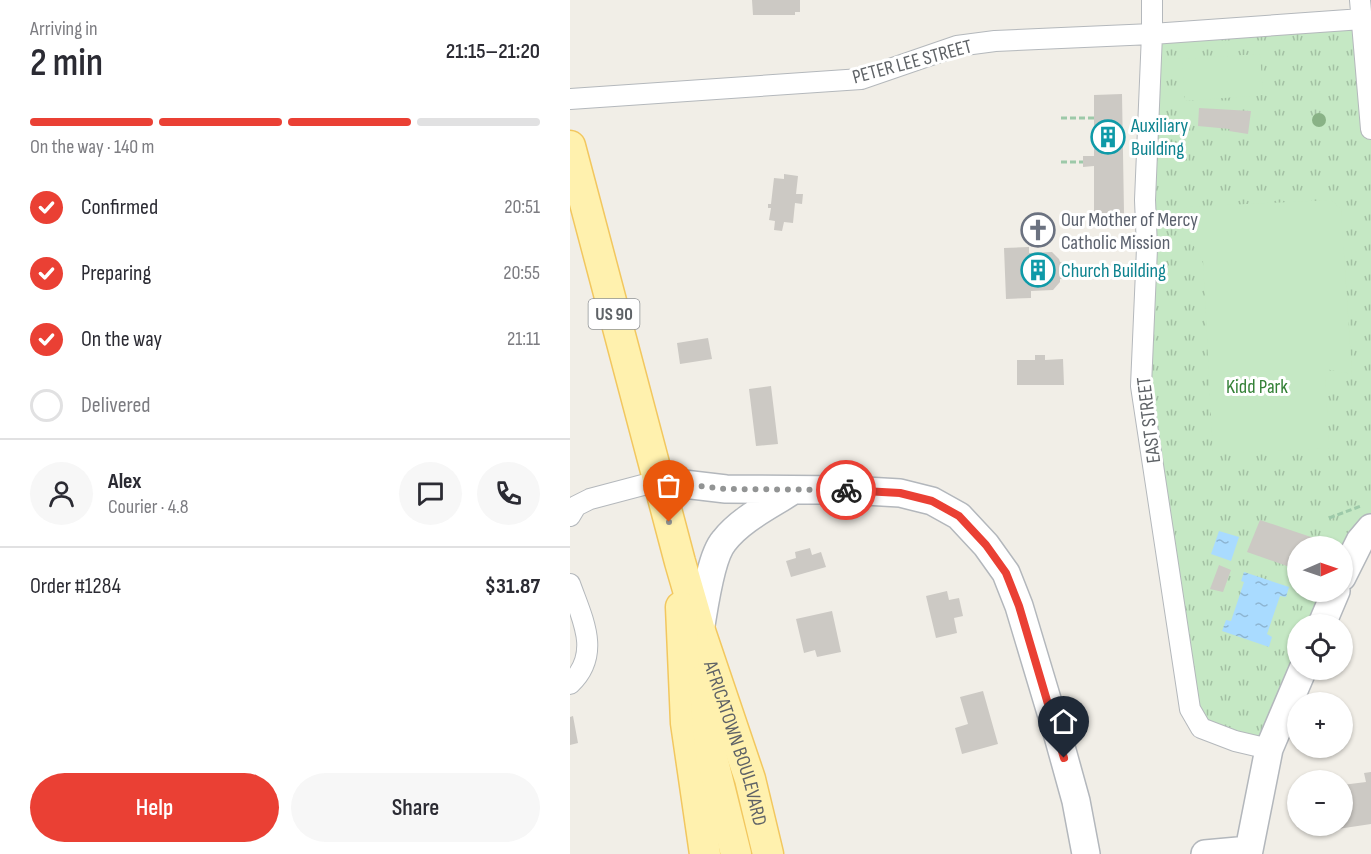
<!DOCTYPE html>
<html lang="en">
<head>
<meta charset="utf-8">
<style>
  :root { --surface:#fff; --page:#f7f7f7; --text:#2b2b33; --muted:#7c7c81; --line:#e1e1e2; --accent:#ea4034 }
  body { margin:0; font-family:"Sofia Sans Condensed",sans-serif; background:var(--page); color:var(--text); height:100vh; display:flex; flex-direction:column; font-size:22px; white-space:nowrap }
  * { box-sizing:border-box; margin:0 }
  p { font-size:20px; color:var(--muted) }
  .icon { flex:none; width:33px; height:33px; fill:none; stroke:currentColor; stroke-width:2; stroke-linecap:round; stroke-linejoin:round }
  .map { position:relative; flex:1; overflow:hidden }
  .details { display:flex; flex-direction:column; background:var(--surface); width:570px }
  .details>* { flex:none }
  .needle { width:39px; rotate:88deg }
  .controls { position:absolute; left:717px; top:536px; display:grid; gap:12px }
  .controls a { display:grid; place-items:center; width:66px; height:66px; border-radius:50%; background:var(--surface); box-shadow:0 2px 4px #0004; font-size:30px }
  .pin { position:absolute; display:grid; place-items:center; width:51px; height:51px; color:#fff; margin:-62px -26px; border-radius:50% 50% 50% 0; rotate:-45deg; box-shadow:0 0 6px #0007 }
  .pin .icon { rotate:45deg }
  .courier { position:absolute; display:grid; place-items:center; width:60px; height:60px; margin:-30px; border:4px solid #ea4034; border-radius:50%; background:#fff; color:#222; box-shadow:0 2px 8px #0007 }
  .summary em { font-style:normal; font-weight:600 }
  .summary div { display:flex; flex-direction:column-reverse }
  .summary { display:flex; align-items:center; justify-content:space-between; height:102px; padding:0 30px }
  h1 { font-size:39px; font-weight:600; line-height:45px }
  .bar { display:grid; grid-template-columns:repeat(4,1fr); gap:9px 6px; align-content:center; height:72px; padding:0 30px }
  .bar i { height:8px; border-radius:4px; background:var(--line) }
  .bar .active { background:var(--accent) }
  .bar p { grid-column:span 4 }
  .line { display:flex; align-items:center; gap:15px; padding:0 30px; border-top:2px solid var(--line) }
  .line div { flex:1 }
  .round { display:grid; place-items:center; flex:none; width:63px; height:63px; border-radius:32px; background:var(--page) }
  ol { padding:0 30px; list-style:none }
  li { display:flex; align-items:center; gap:18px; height:66px }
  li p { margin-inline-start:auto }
  li .icon { padding:6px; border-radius:50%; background:var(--accent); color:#fff; stroke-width:4 }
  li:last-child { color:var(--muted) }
  li i { width:33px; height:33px; border:3px solid var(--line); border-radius:50% }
  .primary-button { display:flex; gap:12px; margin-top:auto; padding:12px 30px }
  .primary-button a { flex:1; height:69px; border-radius:36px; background:var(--accent); color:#fff; font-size:24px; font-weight:600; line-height:69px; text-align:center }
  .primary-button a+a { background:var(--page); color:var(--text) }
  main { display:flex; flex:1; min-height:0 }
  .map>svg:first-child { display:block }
  .grass { fill:url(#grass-tufts) }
  .garden { fill:#c5e8c4 }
  .water { fill:url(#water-ripples) }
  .building { fill:#ccc9c4 }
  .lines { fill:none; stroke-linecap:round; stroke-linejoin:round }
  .street-casing { stroke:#b4b8bc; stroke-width:22 }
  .secondary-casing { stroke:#b3b7bc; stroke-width:30 }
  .primary-casing { stroke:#f2c75f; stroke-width:33 }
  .path { stroke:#9dc9a9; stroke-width:3; stroke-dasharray:6 3; stroke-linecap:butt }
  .street { stroke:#fff; stroke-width:20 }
  .secondary { stroke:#fff; stroke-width:27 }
  .primary { stroke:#fff1ae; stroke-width:30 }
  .tree { fill:#89b286 }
  .done { stroke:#929494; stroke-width:6; stroke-dasharray:0 10.8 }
  .route { stroke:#ea4034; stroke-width:8 }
  .labels { text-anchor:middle; stroke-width:6; stroke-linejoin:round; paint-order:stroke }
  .shield { fill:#fff; stroke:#8f9295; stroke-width:1.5 }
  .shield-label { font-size:18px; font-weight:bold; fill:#5f6367 }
  .street-label { font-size:20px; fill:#5f6367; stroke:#fff }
  .culture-label { font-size:20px; fill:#0d838f; stroke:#fff; text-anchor:start }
  .worship-label { font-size:20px; fill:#5b616d; stroke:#fff; text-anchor:start }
  .park-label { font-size:20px; fill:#348137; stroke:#fff }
</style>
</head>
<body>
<main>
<section class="details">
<div class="summary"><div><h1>2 min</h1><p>Arriving in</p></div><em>21:15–21:20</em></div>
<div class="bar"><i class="active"></i><i class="active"></i><i class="active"></i><i></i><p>On the way · 140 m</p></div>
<ol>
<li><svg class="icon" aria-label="check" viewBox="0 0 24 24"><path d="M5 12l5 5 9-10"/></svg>Confirmed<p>20:51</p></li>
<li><svg class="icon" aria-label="check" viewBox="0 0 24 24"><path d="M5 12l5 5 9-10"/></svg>Preparing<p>20:55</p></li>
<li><svg class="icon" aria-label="check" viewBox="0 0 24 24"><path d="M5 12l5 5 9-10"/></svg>On the way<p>21:11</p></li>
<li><i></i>Delivered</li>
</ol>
<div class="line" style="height:108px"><a class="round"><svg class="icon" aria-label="person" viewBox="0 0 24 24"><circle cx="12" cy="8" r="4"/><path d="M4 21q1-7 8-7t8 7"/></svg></a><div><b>Alex</b><p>Courier · 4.8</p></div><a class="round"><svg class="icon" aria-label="chat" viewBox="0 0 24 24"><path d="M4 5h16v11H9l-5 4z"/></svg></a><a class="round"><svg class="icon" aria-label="phone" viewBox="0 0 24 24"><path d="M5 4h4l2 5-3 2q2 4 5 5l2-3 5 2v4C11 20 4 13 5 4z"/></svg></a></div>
<div class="line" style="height:78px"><div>Order #1284</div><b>$31.87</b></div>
<div class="primary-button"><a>Help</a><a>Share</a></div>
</section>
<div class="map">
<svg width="801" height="854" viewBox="0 0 801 854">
  <defs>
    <pattern id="grass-tufts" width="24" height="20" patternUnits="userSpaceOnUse" patternTransform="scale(1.5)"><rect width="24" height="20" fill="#c5e8c4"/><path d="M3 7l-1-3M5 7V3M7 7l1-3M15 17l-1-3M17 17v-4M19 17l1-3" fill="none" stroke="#a3c0a3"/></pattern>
    <pattern id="water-ripples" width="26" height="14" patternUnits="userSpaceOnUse" patternTransform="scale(1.5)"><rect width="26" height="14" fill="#a9dbff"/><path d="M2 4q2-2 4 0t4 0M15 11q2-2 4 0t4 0" fill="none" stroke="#8db5d2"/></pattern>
  </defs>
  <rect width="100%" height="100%" fill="#f1eee7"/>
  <path class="grass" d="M792,19L801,129V528L772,546H728V591H766L752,624H728V669L699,749L631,728L571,386L582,34Z"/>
  <path class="garden" d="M690,54L693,95L615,101L612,59Z
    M761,200L771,209L782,374L755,369L759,448L643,454L633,261L619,238L616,207Z"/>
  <path class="water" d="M649,531L669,537L661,561L641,554Z
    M674,572L719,587L716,597L710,596L697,634L702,637L699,647L652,631L656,620L661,621L674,582L671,581Z"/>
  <path class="building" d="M182,0H230V12H225V15H183Z
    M552,94L554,213H524V166L513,167V156H524V95Z
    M629,108L681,111L678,134L659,131L660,129L628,126Z
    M214,174L228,176L226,194H233L232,204L225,203L223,223L214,222L212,231L204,230L205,221L199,220L201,208H198V204H201L204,178L214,179Z
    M459,247V253L482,252L489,259L490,262H500L501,279H490V282L483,290L461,291V298L436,299L434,248Z
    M138,338L142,359L110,364L107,343Z
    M465,355H475V360L493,359L494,385H447V360H465Z
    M201,386L208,444L186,446L179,389Z
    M690,520L744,538L741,546H728V570L677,552Z
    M240,548L242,555L251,552L256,567L221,577L216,561L226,558L225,552Z
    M649,565L661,570L653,592L640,589Z
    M377,591L379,600L389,598L393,616L384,618L387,633L366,638L356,596Z
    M262,611L271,652L247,657L245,650L234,653L226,619Z
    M413,691L428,744L392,754L385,728L398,724L390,697Z
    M3,716L8,743L0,745V717Z
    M801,772V824L761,830L760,825H772V785L796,782L794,773Z"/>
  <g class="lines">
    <defs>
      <path id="street" d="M582,0V34L575,200L577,248L571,386L620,709L631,728L665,741L699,749
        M790,0L801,129
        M0,99L291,79L387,46L425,41L582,34L792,19
        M0,516L6,506L20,499L88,481
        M0,584C12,618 32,654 0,684"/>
      <path id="secondary" d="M88,481L156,489L278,490L330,493L362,501L389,516L416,545L436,573L449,606L488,736L506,801L516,854
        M772,577L790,541L801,528
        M752,624L766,591
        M130,631C134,609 140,557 154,541C171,519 199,506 222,491
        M635,854L679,850L699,749L733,669"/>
      <g id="primary">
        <path id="s1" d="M0,146L110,562L130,631L180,779L198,854"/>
        <path d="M111,607L116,723L135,854"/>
        <path d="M134,679L140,749L166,854"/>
      </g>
    </defs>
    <use href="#street" class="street-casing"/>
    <use href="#secondary" class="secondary-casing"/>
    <use href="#primary" class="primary-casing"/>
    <path class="path" d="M491,118H524
      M491,162H513
      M759,518L791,506"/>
    <use href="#street" class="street"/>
    <use href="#secondary" class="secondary"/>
    <use href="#primary" class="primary"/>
  </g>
  <circle class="tree" cx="749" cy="120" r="7"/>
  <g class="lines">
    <path class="done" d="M99,522L88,481L156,489L276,490"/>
    <path class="route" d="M276,490L330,493L362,501L389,516L416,545L436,573L449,606L494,758"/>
  </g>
  <defs>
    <symbol id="building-ring" viewBox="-11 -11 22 22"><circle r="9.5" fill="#fff" stroke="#0f9aa8" stroke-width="1.5"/><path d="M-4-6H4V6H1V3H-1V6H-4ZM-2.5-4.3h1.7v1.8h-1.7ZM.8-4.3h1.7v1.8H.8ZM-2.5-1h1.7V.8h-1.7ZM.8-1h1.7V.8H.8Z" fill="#0f9aa8"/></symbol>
    <symbol id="church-ring" viewBox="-11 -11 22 22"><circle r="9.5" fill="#fff" stroke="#6b7280" stroke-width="1.5"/><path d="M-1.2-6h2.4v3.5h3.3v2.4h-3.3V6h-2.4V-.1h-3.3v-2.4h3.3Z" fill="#6b7280"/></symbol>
  </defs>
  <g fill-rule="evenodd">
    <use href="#building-ring" x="519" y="118" width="38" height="38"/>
    <use href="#church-ring" x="449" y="211" width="38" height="38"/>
    <use href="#building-ring" x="449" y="251" width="38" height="38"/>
  </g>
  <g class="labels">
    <rect class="shield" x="18.5" y="299" width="51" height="30" rx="4.5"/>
    <g class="shield-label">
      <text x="44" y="320">US 90</text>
    </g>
    <g class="street-label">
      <text transform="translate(342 61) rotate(-15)" y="7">PETER LEE STREET</text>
      <text transform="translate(578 420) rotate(-97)" y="7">EAST STREET</text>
      <text dy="7" stroke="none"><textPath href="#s1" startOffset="620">AFRICATOWN BOULEVARD</textPath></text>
    </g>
    <g class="culture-label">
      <text x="561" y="132">Auxiliary<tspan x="561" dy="23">Building</tspan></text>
      <text x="491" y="277">Church Building</text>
    </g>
    <g class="worship-label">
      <text x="491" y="226">Our Mother of Mercy<tspan x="491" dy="23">Catholic Mission</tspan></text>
    </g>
    <g class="park-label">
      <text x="687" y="393">Kidd Park</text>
    </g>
  </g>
</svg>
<div class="controls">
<a><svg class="needle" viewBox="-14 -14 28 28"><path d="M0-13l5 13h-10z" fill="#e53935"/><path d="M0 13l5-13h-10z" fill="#7c7c81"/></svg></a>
<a><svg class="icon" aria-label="locate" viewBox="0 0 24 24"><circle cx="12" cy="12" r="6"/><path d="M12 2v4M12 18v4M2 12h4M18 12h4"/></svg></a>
<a>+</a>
<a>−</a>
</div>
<div class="pin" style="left:99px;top:522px;background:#ea580c"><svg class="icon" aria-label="bag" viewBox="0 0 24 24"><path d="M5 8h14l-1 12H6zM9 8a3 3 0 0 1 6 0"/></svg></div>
<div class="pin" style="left:494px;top:758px;background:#1f2937"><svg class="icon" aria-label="home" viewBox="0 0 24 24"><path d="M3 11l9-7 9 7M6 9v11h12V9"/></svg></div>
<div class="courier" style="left:276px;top:490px"><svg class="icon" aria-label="bike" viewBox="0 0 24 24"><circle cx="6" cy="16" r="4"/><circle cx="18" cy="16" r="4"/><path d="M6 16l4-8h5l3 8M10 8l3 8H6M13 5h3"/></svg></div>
</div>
</main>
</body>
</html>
